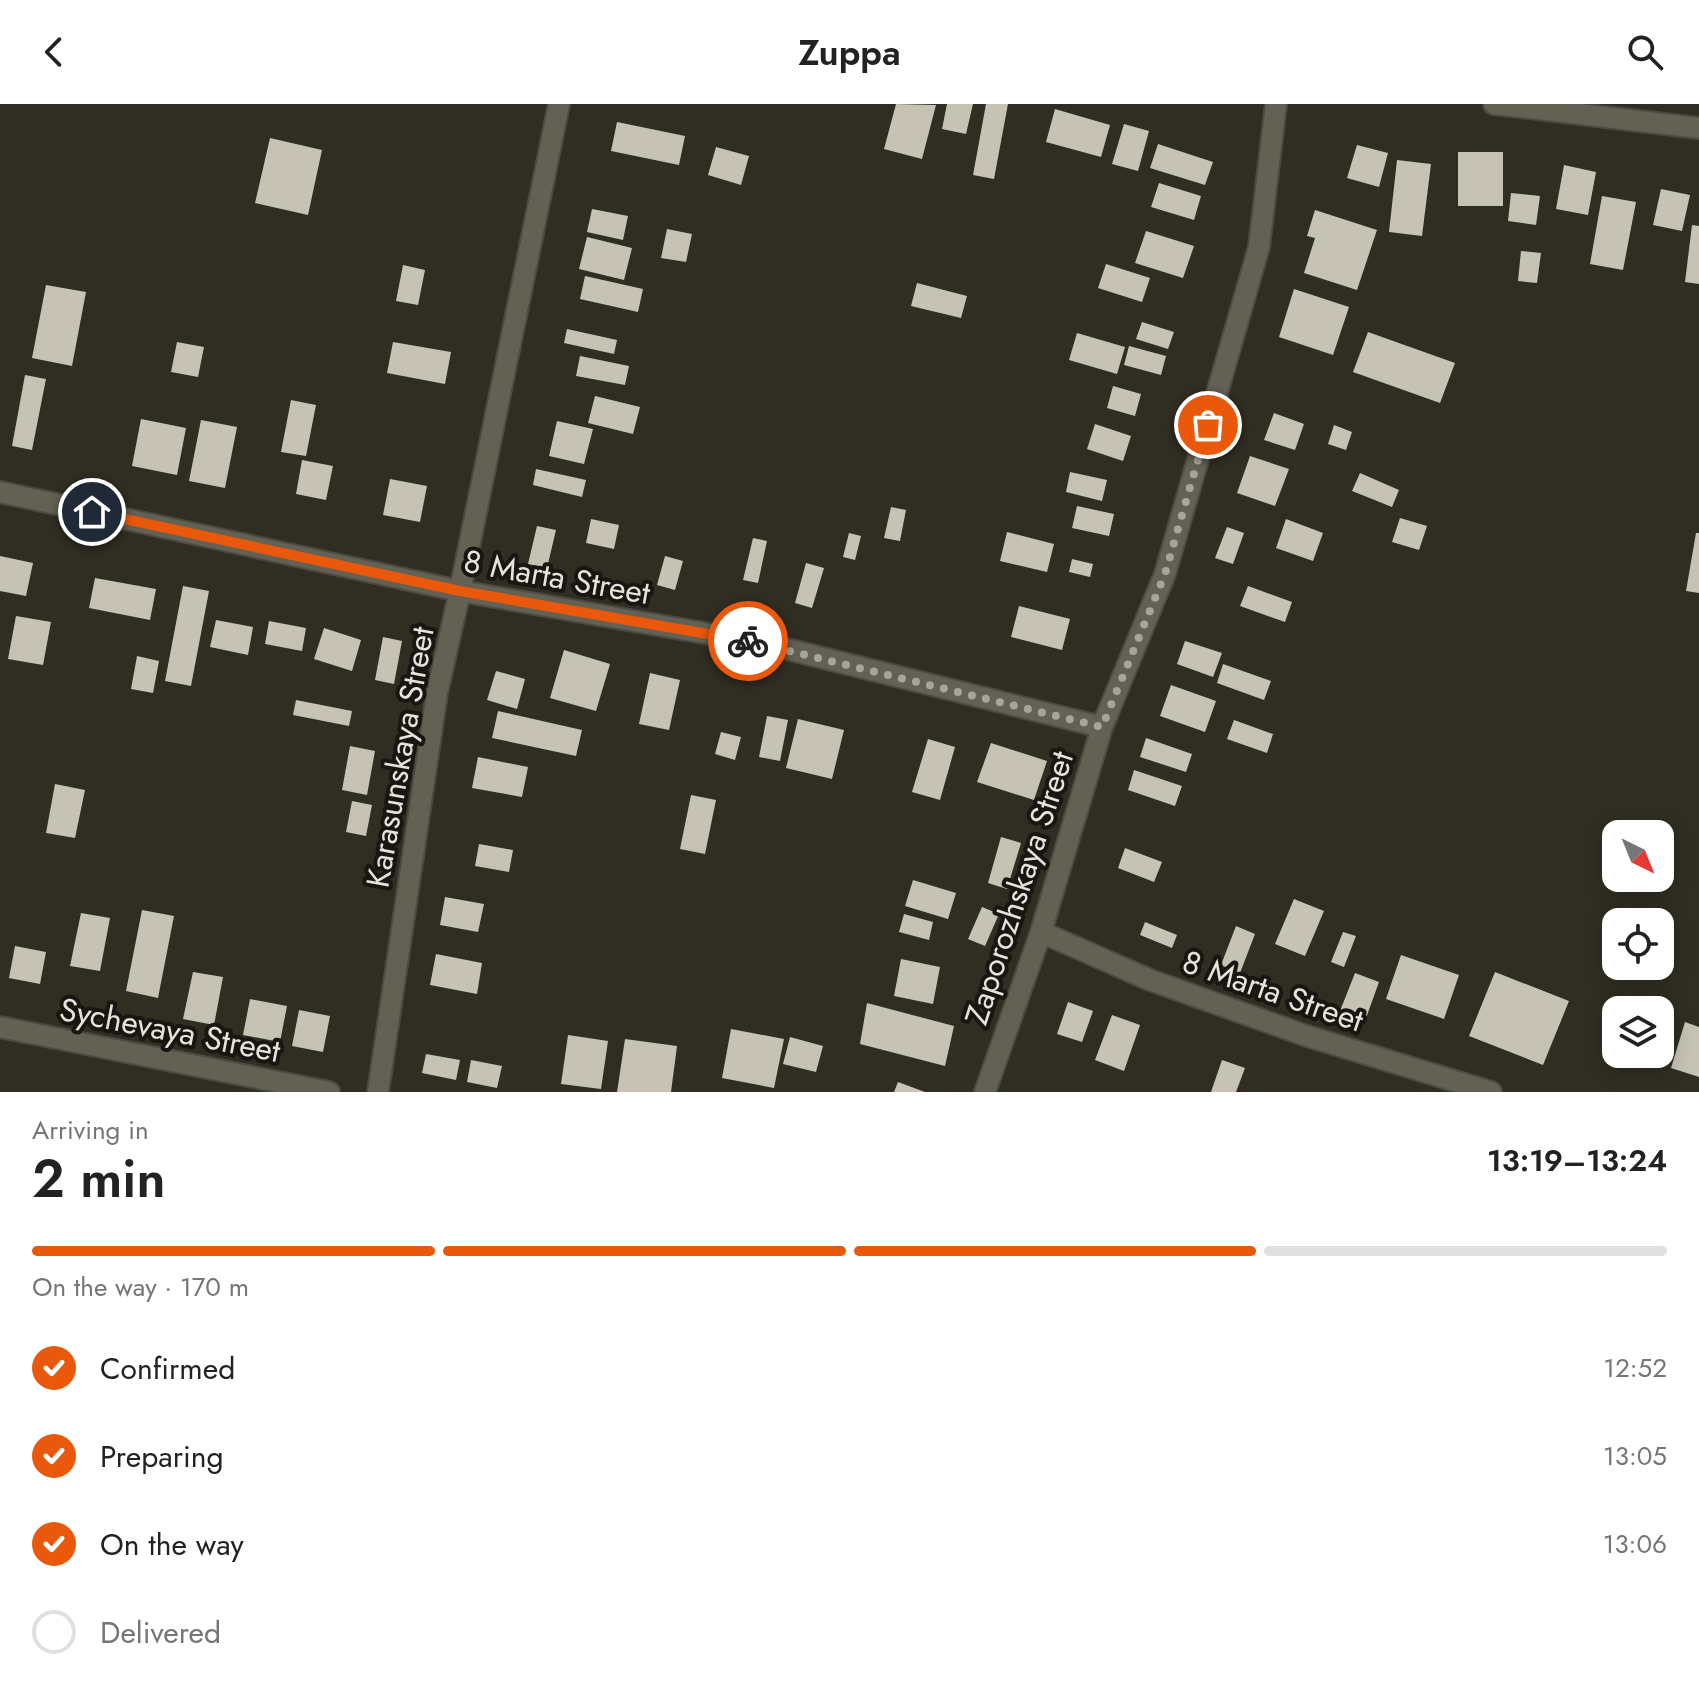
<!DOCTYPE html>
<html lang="en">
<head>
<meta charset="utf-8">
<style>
  :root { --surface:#fff; --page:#f2f2f2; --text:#222; --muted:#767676; --line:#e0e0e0; --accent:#ea580c }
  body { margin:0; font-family:Jost,sans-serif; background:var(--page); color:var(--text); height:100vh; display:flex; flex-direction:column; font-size:30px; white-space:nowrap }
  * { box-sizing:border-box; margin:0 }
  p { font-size:26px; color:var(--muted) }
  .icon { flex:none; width:44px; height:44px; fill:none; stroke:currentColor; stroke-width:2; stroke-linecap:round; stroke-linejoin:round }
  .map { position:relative; height:988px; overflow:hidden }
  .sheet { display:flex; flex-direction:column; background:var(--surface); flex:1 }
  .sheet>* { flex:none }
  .needle { width:52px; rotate:137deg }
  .controls { position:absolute; left:1602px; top:716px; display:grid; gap:16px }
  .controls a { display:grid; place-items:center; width:72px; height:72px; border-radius:16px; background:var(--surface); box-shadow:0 4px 20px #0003; font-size:40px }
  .pin { position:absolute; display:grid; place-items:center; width:68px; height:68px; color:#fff; margin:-34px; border:4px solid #fff; border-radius:50%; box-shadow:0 2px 8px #0007 }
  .courier { position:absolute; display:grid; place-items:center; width:80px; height:80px; margin:-40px; border:6px solid #ea580c; border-radius:50%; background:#fff; color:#222; box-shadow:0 2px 10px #0007 }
  .headline em { font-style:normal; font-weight:600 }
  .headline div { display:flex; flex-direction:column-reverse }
  .headline { display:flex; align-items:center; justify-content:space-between; height:136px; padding:0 32px }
  h1 { font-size:52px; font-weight:600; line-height:60px }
  .bar { display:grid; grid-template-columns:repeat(4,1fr); gap:12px 8px; align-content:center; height:96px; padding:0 32px }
  .bar i { height:10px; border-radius:6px; background:var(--line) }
  .bar .selected { background:var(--accent) }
  .bar p { grid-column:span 4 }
  ol { padding:0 32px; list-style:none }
  li { display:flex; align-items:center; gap:24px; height:88px }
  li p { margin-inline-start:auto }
  li .icon { padding:8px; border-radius:50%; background:var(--accent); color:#fff; stroke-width:4 }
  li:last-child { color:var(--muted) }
  li i { width:44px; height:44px; border:4px solid var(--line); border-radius:50% }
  header { display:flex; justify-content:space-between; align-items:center; height:104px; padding:0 32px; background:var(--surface); font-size:36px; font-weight:600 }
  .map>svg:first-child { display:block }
  .building { fill:#c6c3b5 }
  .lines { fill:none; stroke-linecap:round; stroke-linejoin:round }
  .minor-casing { stroke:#4d4b41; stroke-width:24 }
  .minor { stroke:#636054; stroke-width:20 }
  .done { stroke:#a6a49b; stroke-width:8; stroke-dasharray:0 14.4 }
  .route { stroke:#ea580c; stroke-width:10 }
  .labels { text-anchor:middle; stroke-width:8; stroke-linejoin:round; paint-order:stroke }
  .street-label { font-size:32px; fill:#e5e3dc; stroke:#171611 }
</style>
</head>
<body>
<header><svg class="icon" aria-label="back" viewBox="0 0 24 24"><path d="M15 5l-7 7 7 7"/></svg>Zuppa<svg class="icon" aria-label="search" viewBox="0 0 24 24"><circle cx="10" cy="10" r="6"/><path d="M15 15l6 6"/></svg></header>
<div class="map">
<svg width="1699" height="988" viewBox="0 0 1699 988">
  <rect width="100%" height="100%" fill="#302e22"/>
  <path class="building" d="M896,0L936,1L922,55L884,45Z
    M947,0H973L966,30L942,25Z
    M986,0H1008L994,75L973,71Z
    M1055,5L1110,21L1101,53L1046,38Z
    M617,18L685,32L679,61L611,47Z
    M1124,20L1149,27L1138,67L1112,60Z
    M270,34L322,46L308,111L255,99Z
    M1158,40L1213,58L1205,81L1150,64Z
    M1357,41L1388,49L1379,83L1347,74Z
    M716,43L749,52L741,81L708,71Z
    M1458,48H1503V102H1458Z
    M1397,56L1431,60L1422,132L1389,128Z
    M1564,61L1596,68L1588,111L1556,105Z
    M1159,79L1201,92L1194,116L1151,103Z
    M1661,85L1690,91L1682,127L1653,121Z
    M1511,89L1540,92L1536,121L1508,117Z
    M1602,92L1636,98L1623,166L1590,160Z
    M592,105L628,112L623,136L587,128Z
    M1315,106L1377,126L1357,186L1304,169L1315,134L1307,132Z
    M1692,121L1699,122V180L1685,178Z
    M667,125L692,130L686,158L661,154Z
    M1146,127L1194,142L1183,174L1135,159Z
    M587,133L632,144L624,176L579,165Z
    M1521,147L1541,149L1537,179L1518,177Z
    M1106,160L1150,174L1142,198L1098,184Z
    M403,161L425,166L418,201L396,197Z
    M585,172L643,185L638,208L580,195Z
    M917,179L967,192L961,214L911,202Z
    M46,181L86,188L72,262L32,254Z
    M1294,185L1349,203L1333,251L1279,233Z
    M1142,218L1174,228L1168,245L1136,235Z
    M567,225L617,236L614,250L564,239Z
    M1368,228L1455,259L1440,299L1353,268Z
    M1077,229L1125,243L1117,270L1069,256Z
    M177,238L204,243L198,273L171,268Z
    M393,238L451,248L445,280L387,269Z
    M1129,242L1166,252L1161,271L1124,261Z
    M580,252L629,262L625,281L576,272Z
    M25,271L46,275L32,346L12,342Z
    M1113,282L1141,290L1135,312L1107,304Z
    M595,292L640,303L633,330L588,319Z
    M291,296L316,301L306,352L281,348Z
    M1274,309L1304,320L1295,346L1264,336Z
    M141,315L186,324L177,371L132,362Z
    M201,316L237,323L225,384L189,377Z
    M557,317L593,325L584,360L549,352Z
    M1095,320L1131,332L1123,357L1087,345Z
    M1334,321L1352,328L1346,346L1328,340Z
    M1250,352L1289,365L1275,402L1237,389Z
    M302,356L333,362L326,396L296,390Z
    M536,365L586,376L582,393L533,381Z
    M1070,368L1107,376L1102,397L1066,388Z
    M1360,369L1399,386L1392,403L1352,387Z
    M390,375L427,382L420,418L383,411Z
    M1077,402L1114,410L1109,432L1072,424Z
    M891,403L906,406L900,437L884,434Z
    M1400,414L1427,422L1419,446L1392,438Z
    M591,415L619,421L614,445L586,439Z
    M1286,415L1323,429L1313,457L1276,444Z
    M537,422L556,426L547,464L528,460Z
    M1227,423L1244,429L1233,460L1215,454Z
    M1007,428L1054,440L1047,468L1000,457Z
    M849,429L861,432L855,456L843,453Z
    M1696,429H1699V489L1686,487Z
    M753,434L767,437L758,479L743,476Z
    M0,452L33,459L26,492L0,487Z
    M665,452L683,457L675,486L657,481Z
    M1072,455L1093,460L1090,473L1069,468Z
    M806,459L824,464L812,504L795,499Z
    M95,474L156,485L150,516L89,504Z
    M183,482L209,487L191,582L165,577Z
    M1248,482L1292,498L1285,518L1240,502Z
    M1019,502L1070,515L1062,546L1011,533Z
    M16,512L51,518L43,561L8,555Z
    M216,516L253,523L248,551L210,543Z
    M269,517L306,524L302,547L265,540Z
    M324,524L361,536L352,567L314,555Z
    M383,533L402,537L394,580L375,576Z
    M1185,537L1222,549L1213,573L1177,560Z
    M564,546L610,560L596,607L550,594Z
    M137,552L159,557L153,589L131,585Z
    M1223,560L1271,577L1264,596L1217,579Z
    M496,567L525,575L517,605L487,596Z
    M650,569L680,576L669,626L639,620Z
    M1171,581L1216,597L1205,628L1160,612Z
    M296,596L352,607L349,622L293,611Z
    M498,607L582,626L576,652L492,634Z
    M767,612L788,616L780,657L759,653Z
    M798,615L844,626L832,675L786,664Z
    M1234,616L1273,630L1267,649L1227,635Z
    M721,628L741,633L735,656L715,650Z
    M1146,634L1192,650L1186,668L1140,653Z
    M928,635L955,643L940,696L912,688Z
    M991,639L1047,657L1034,696L977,678Z
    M350,642L375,647L367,691L342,686Z
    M478,653L528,663L522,693L472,684Z
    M1134,666L1182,682L1175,702L1128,686Z
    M55,680L85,686L75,734L46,729Z
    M691,691L716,696L705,750L680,745Z
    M352,697L372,701L366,732L346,728Z
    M1001,733L1021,739L1007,785L988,779Z
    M479,740L513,746L509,768L475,762Z
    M1125,744L1162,758L1154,778L1118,764Z
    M913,776L956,789L948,815L905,802Z
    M445,793L484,800L478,828L440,821Z
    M1294,795L1324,807L1305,852L1275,840Z
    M982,803L999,810L985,842L968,835Z
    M142,806L174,812L158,894L126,887Z
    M81,809L110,814L100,867L70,862Z
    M904,810L933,818L929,836L899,828Z
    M1145,818L1177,831L1172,844L1140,831Z
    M1236,822L1255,830L1240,869L1221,861Z
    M1343,828L1356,832L1344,863L1331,858Z
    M15,842L46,848L40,880L9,874Z
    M436,850L482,859L477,890L430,881Z
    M1401,851L1459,871L1444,915L1386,895Z
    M901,855L940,863L933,900L894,892Z
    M193,868L223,873L214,921L183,915Z
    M1495,868L1569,897L1543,961L1469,932Z
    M1355,869L1379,878L1365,917L1340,907Z
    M250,895L287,902L280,938L243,931Z
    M1068,898L1093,907L1082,938L1057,930Z
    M867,899L954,922L945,962L860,940Z
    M299,906L330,912L323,948L292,942Z
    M1112,911L1140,921L1124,967L1095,956Z
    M1685,918L1699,923V973L1671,964Z
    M731,925L784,935L774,984L722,974Z
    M568,931L608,937L601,985L561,980Z
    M790,933L823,942L816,968L783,960Z
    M625,935L677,942L671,988H617Z
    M426,950L460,956L456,976L422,969Z
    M471,956L502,962L497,984L467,978Z
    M1222,956L1245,964L1236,988H1211Z
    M898,978L925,988H894Z"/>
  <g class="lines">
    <defs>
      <path id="minor" d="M1494,0L1699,24
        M0,388L460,487L762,539L1102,623
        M1041,828L1150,876L1307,932L1491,988
        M0,923L329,988
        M378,988L437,589L460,487L559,0
        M985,988L1041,828L1102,623L1165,470L1259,143L1276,0"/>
    </defs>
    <use href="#minor" class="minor-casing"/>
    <use href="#minor" class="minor"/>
  </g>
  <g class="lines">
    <path class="done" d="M748,537L1102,623L1165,470L1208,321"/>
    <path class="route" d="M92,408L460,487L748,537"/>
  </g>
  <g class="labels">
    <g class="street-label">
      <text transform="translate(557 473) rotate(10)" y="11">8 Marta Street</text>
      <text transform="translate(400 653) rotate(-80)" y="11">Karasunskaya Street</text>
      <text transform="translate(1019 784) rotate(-72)" y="11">Zaporozhskaya Street</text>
      <text transform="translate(1273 887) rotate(19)" y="11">8 Marta Street</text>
      <text transform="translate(170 926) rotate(11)" y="11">Sychevaya Street</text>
    </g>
  </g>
</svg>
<div class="controls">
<a><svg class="needle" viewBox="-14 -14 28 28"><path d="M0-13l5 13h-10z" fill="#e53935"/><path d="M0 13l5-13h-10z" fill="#767676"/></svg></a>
<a><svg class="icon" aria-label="locate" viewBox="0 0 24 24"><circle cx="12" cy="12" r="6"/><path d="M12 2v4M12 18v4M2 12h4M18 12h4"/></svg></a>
<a><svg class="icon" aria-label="layers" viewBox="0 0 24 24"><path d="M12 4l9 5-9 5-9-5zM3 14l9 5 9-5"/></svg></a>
</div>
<div class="pin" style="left:1208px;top:321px;background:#ea580c"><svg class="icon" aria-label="bag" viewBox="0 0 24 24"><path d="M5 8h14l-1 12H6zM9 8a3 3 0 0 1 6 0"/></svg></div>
<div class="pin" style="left:92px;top:408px;background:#1f2937"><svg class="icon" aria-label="home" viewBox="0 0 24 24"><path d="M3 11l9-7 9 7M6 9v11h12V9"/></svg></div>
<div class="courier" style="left:748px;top:537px"><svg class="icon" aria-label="bike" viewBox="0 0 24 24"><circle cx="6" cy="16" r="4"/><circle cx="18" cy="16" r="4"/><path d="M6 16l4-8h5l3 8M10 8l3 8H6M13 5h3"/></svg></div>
</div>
<section class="sheet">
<div class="headline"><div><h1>2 min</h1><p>Arriving in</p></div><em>13:19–13:24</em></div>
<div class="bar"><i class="selected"></i><i class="selected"></i><i class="selected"></i><i></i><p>On the way · 170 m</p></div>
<ol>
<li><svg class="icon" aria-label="check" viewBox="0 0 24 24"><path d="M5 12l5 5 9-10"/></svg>Confirmed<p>12:52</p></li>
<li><svg class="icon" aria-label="check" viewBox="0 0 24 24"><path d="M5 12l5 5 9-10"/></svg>Preparing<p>13:05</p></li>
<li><svg class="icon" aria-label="check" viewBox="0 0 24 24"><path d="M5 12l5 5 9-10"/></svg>On the way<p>13:06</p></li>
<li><i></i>Delivered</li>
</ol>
</section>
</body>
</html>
